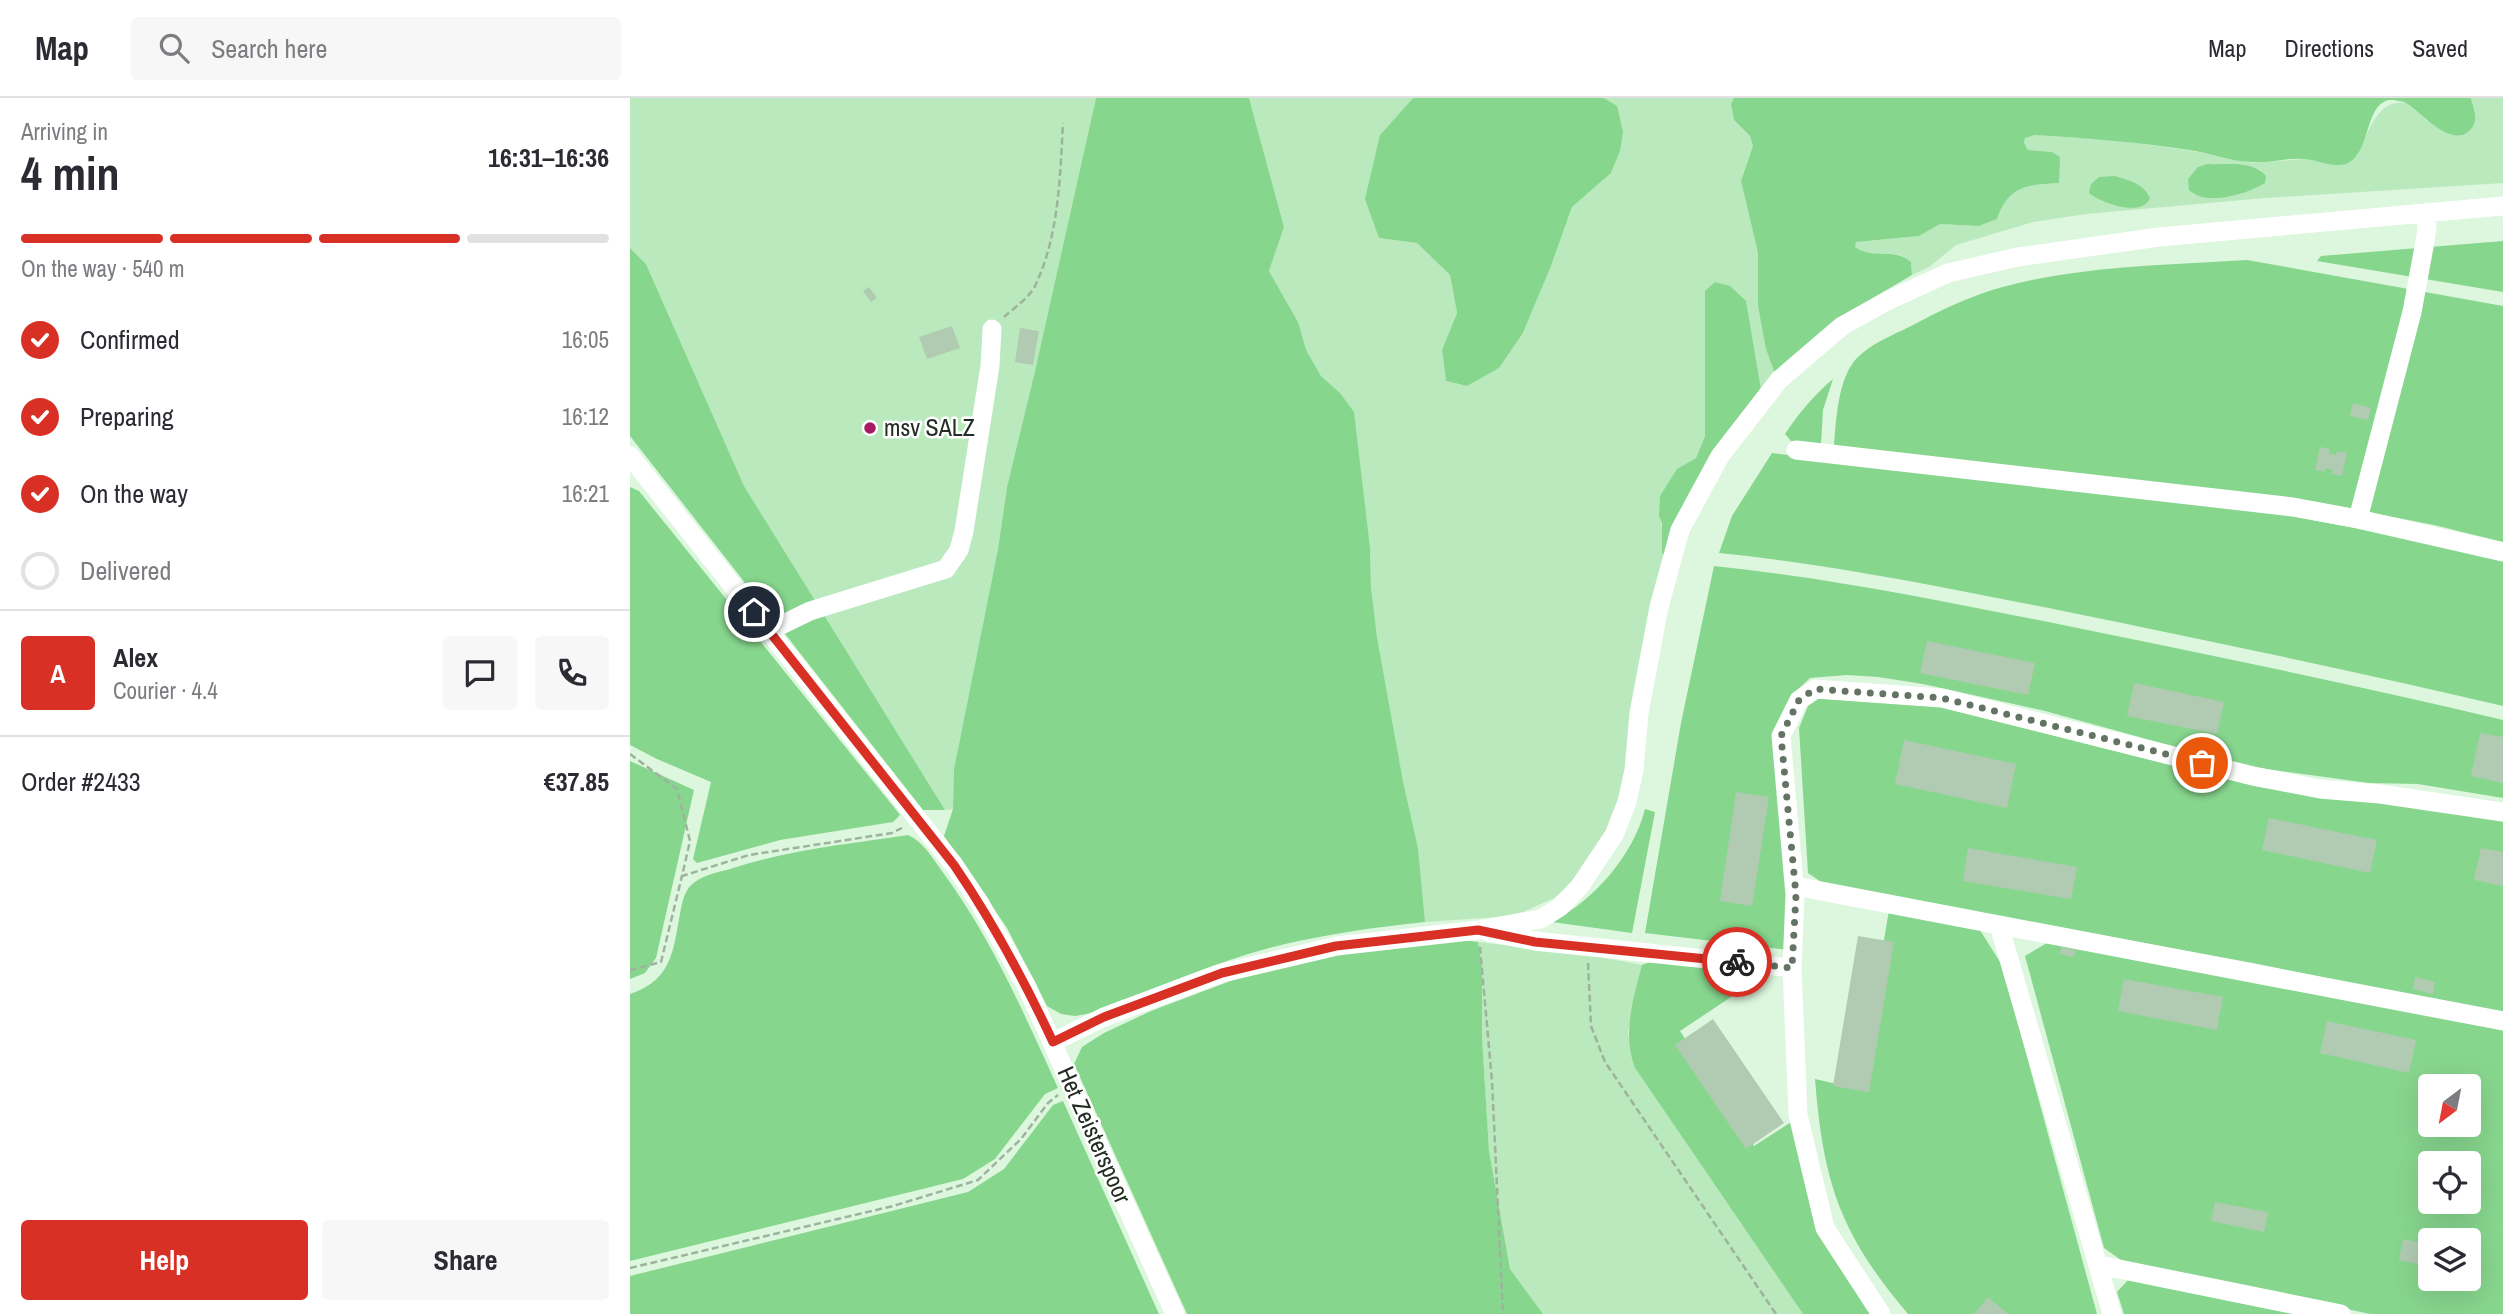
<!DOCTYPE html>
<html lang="en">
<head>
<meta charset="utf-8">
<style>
  :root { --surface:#fff; --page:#f7f7f7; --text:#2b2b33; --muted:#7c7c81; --line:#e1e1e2; --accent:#d93025 }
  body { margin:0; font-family:"Archivo Narrow",sans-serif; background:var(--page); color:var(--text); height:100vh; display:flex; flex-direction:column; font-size:26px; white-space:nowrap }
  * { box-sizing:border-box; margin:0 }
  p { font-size:23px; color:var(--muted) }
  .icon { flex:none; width:38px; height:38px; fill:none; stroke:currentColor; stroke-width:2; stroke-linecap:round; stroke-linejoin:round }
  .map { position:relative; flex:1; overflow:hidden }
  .drawer { display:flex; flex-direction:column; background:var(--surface); width:630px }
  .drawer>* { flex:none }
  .needle { width:46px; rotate:212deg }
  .fabs { position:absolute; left:1788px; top:976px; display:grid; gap:14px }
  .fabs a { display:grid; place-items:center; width:63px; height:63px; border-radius:7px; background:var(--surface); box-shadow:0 7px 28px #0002; font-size:35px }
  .pin { position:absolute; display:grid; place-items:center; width:60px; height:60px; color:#fff; margin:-30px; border:4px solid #fff; border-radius:50%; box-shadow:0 2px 7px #0007 }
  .courier { position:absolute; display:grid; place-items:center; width:70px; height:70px; margin:-35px; border:5px solid #d93025; border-radius:50%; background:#fff; color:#222; box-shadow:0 2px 9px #0007 }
  .headline em { font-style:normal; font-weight:700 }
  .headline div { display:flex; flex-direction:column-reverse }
  .headline { display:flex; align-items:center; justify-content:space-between; height:119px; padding:0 21px }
  h1 { font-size:46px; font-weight:700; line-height:52px }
  .bar { display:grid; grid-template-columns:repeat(4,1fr); gap:10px 7px; align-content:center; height:84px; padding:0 21px }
  .bar i { height:9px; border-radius:5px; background:var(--line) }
  .bar .selected { background:var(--accent) }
  .bar p { grid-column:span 4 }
  .line { display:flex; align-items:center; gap:18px; padding:0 21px; border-top:2px solid var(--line) }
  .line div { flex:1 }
  .round { display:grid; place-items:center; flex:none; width:74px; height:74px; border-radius:7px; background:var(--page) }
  ol { padding:0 21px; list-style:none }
  li { display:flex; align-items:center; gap:21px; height:77px }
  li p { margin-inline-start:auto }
  li .icon { padding:7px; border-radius:50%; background:var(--accent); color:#fff; stroke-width:4 }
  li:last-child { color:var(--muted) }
  li i { width:38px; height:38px; border:4px solid var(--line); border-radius:50% }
  .action { display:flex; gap:14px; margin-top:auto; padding:14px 21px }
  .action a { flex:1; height:80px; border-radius:7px; background:var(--accent); color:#fff; font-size:28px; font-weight:700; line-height:80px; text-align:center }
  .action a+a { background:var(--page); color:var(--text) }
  header { display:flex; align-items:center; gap:42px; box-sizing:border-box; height:98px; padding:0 35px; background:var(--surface); border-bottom:2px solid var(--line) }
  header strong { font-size:33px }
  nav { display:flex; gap:38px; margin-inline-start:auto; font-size:24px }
  .search { width:490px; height:63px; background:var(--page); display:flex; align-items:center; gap:18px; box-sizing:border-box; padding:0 24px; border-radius:7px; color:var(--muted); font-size:26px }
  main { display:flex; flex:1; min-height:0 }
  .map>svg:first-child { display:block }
  .green { fill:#b9e9bc; fill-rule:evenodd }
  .forest { fill:#87d68e; fill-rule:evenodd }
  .building { fill:#b1cbb2 }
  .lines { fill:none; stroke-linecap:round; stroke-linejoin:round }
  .path { stroke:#9eb39e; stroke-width:2.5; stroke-dasharray:7 3.5; stroke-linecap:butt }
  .minor { stroke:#fff; stroke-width:19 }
  .done { stroke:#647464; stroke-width:7; stroke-dasharray:0 12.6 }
  .route { stroke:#d93025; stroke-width:9 }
  .poi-dot { fill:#a61c62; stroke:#fff; stroke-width:2.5 }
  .labels { text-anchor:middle; stroke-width:5; stroke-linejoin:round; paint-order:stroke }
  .poi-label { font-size:24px; fill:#232d23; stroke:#fff; text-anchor:start }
  .street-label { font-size:24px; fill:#232d23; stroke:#fff }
</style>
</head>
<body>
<header>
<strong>Map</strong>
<div class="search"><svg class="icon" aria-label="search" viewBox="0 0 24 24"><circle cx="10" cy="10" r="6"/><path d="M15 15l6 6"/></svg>Search here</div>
<nav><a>Map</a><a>Directions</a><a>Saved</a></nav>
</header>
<main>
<section class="drawer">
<div class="headline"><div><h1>4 min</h1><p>Arriving in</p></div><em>16:31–16:36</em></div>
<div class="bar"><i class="selected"></i><i class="selected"></i><i class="selected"></i><i></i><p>On the way · 540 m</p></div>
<ol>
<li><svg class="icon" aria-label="check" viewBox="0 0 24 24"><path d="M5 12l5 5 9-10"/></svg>Confirmed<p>16:05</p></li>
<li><svg class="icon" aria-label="check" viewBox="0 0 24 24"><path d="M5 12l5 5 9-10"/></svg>Preparing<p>16:12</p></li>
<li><svg class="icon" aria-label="check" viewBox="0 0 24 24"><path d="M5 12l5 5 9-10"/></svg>On the way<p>16:21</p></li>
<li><i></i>Delivered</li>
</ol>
<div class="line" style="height:126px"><b class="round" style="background:var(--accent);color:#fff">A</b><div><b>Alex</b><p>Courier · 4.4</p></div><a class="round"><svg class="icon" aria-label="chat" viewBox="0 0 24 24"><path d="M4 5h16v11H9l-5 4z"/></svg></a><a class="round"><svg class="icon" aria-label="phone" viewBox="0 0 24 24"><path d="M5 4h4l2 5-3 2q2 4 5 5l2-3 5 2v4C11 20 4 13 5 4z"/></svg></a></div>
<div class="line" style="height:91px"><div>Order #2433</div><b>€37.85</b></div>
<div class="action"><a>Help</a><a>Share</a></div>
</section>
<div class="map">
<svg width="1873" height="1216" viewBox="0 0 1873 1216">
  <rect width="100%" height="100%" fill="#dcf7dd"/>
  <path class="green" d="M0,0H466L405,273L377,389L368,451L324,671L323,711L315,712L114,388L16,166L0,150Z
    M619,0H783L750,37L749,140L787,145L820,177L827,215L812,252L816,283L837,288L869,270L893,235L921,168L942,109L981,75L990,53L987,8L974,0H1104L1101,6L1104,22L1120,38L1123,48L1111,83L1128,155V208L1146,278L1131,292L1077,283L1075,338L1066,360L1047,371L1029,418C1035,435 1031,450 1038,469L992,710L950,780L924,800L893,814L868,819L795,824L788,750L773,683L747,539L741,489L740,450L726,349L710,295L691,278L675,252L668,224L639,173L654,129Z
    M1841,0H1873V85L1635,100L1456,116L1403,124L1326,147L1299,169L1282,177L1281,164C1264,149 1244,162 1225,149L1226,144L1289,138L1310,126L1349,128L1367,121C1379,87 1397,87 1429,85L1422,54L1398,52L1394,45L1395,40L1405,37L1485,42L1562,53L1623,65L1674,61L1711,67L1727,58C1736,41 1746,0 1775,5C1783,10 1790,17 1797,23L1845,13ZM1577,66L1620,68L1631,72L1626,90L1600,98L1565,97L1562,95L1568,69Z
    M848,844L955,856L1012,867L998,934L1005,970L1173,1216H913L880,1171L859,1053L852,939V869Z"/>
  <path class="forest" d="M466,0H619L654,129L639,173L668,224L676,252L691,278L710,295L724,314L740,450L741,489L747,539L773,683L788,750L795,824C746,829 698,836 651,847C586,863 524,891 462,915L445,918L431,916L417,908L377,830L314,738L323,711L324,671L368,451L377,389L405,273Z
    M783,0H974L987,8L993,34L990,53L981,75L942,109L921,168L893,235L869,270L837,288L816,283L812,252L827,215L820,177L787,145L749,140L735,101L750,37Z
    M1104,0H1841C1844,12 1850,24 1838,34C1819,49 1789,12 1774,4C1771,3 1763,2 1759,2C1734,7 1741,57 1716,66C1704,70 1687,62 1674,61C1656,59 1639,66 1621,64C1600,63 1579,55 1559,52C1507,44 1457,40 1405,37L1395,40L1394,45L1398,52L1422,54L1430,59L1429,85C1397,87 1379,87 1367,121L1349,128L1310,126L1289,138L1226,144L1225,149C1244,162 1264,149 1281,164L1282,177L1219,214L1146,278L1136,251L1128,208V155L1111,83L1123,48L1120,38L1104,22L1101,6Z
    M1577,66C1596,67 1623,62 1636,78L1635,85C1617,96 1576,109 1559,92L1558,81L1568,69Z
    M1485,78C1500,83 1513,85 1520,100C1513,120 1471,105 1459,95L1461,86L1469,79Z
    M1873,143V194L1687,163L1691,158Z
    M0,150L16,166L114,388L315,712H293L0,338Z
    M1617,162L1873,208V444L1804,427L1681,403L1204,348C1206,322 1208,281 1226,261C1240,246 1263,237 1281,228C1309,213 1338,199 1369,190C1447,168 1537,167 1617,162Z
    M1085,184L1100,188L1116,203L1131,292L1038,469L1032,454V426L1029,418L1030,398L1047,371L1066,360L1075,338V193Z
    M1203,281L1193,312L1191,346L1161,343L1155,336C1169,315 1184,297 1203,281Z
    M1142,355L1614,409L1873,458V608C1729,574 1584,544 1438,514C1322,491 1207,467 1089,455L1102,418Z
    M0,389L9,393L263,708L270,717L263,724L150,742L67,765L63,761L81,684L27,661L0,647Z
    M1084,468C1202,480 1317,504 1433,527C1580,557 1727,587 1873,622V700L1788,686L1739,685L1636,671L1600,664L1415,613L1293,586L1248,579L1217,577L1180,580L1163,596L1154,617L1159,852L1015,835L1051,625Z
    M1190,600L1310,609L1629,689L1873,719V916L1623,865L1194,786L1178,775L1169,630L1178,608Z
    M0,663L64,692L26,860L15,875L0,881Z
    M1015,711L1025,714L1002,835L922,824C964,802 1003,758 1015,711Z
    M278,737C295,745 303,761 314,776C363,843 394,916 428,990L415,996L365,1061L333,1081L0,1163V896C46,881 43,847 52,806C54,798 57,789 65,784C74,777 89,774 100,771C158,752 218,746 278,737Z
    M1259,812L1348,829L1372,867L1467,1216H1278C1210,1136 1193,1084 1185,981L1229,991Z
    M826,841L848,844L852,869V939L859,1053L880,1171L913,1216H557L444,966L452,949L474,935L521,913L603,882L679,860Z
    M1417,845L1873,930V1216H1740L1491,1162L1474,1150L1395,858ZM1801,989H1839V1027H1801ZM1801,1066H1839V1104H1801ZM1801,1143H1839V1181H1801Z
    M1020,864L1137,875L1050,933L1124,1048L1169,1019L1186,1100L1253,1216H1173L1005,970C992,936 1003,901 1012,867Z
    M433,1003L529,1216H0V1178L338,1094L374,1071L423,1007Z
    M1498,1182L1663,1216H1494L1487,1194Z"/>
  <path class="building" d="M239,189L247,200L241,204L233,193Z
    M322,228L330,250L297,261L289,239Z
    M390,230L409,233L403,267L385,264Z
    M1723,305L1741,310L1738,322L1720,318Z
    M1690,349L1700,351L1699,355L1706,357L1707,353L1717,355L1712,378L1702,376L1703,372L1696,370L1695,374L1685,372Z
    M1297,543L1405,565L1398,597L1290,575Z
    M1504,585L1594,604L1587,636L1497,618Z
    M1850,635L1873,639V685L1841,678Z
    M1274,642L1386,666L1377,710L1265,686Z
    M1106,694L1139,699L1122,808L1090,803Z
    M1639,720L1747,742L1740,775L1632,752Z
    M1338,750L1447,769L1441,801L1333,783Z
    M1851,750L1873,754V788L1844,782Z
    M1228,838L1264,844L1239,994L1203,988Z
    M1431,849L1446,852L1444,859L1430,856Z
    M1785,879L1805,884L1803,896L1783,891Z
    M1494,881L1593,899L1587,932L1488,913Z
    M1083,921L1154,1025L1116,1051L1045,947Z
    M1697,923L1786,942L1779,975L1690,955Z
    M1585,1104L1638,1114L1634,1134L1581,1123Z
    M1773,1141L1801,1147V1169L1769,1162Z
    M1358,1199L1378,1216H1344Z"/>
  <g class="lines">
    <path class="path" d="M374,219C384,210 400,199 405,188C429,138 430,79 433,25
      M0,656L47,691L60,743L52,778L119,757L262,735L272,730
      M850,849L862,983L873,1216
      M958,865L961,928L975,964L1146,1216
      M0,872L31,864L52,778
      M0,1170L263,1108L348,1082L391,1041L418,1005L428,997"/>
    <path class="minor" d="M1166,352L1663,409L1728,421L1873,454
      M0,358L324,767L349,804L396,887L545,1216
      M1728,421L1782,214L1796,138L1798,114
      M139,533L180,513L316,471L329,452L334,433L360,268L362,231
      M1165,788L1873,923
      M1369,827L1482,1216
      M858,834L905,843L1162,870
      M423,944L474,919L592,875L707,848L848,832L911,821L930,809L950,788L984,737L997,704L1004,672L1009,615L1029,509L1050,432L1090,358L1149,282L1212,228L1257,203L1318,175L1388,159L1529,139L1873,108
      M1469,1167L1711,1216
      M1251,1216L1195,1130L1168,1017L1162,870L1165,797L1151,638L1169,602L1185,591L1312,600L1623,678L1690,691L1750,696L1873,714"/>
  </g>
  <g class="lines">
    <path class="done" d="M1107,864L1162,870L1166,797L1151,638L1169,602L1185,591L1312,600L1572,665"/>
    <path class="route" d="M124,514L324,767C363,824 394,882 423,944L474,919L592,875L706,848L848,832L905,844L1107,864"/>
  </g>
  <circle class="poi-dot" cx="240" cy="330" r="7"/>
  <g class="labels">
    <g class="poi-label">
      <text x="254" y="338">msv SALZ</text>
    </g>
    <g class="street-label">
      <text transform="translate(464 1037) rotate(66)" y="8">Het Zeisterspoor</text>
    </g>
  </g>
</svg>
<div class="fabs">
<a><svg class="needle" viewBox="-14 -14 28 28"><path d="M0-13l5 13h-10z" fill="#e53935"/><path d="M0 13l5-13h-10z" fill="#7c7c81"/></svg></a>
<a><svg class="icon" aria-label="locate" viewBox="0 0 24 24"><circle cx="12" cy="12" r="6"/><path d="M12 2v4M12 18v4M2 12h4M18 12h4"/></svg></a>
<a><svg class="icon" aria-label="layers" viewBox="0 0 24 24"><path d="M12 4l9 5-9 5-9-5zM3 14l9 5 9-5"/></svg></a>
</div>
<div class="pin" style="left:1572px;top:665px;background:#ea580c"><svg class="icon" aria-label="bag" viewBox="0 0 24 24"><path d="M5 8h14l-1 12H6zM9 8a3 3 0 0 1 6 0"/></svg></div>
<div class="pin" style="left:124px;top:514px;background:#1f2937"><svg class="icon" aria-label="home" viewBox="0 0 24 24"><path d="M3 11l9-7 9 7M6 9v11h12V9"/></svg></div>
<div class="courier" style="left:1107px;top:864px"><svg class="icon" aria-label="bike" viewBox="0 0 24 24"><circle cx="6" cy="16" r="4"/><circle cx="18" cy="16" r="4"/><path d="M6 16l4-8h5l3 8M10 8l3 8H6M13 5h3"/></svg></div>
</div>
</main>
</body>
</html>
